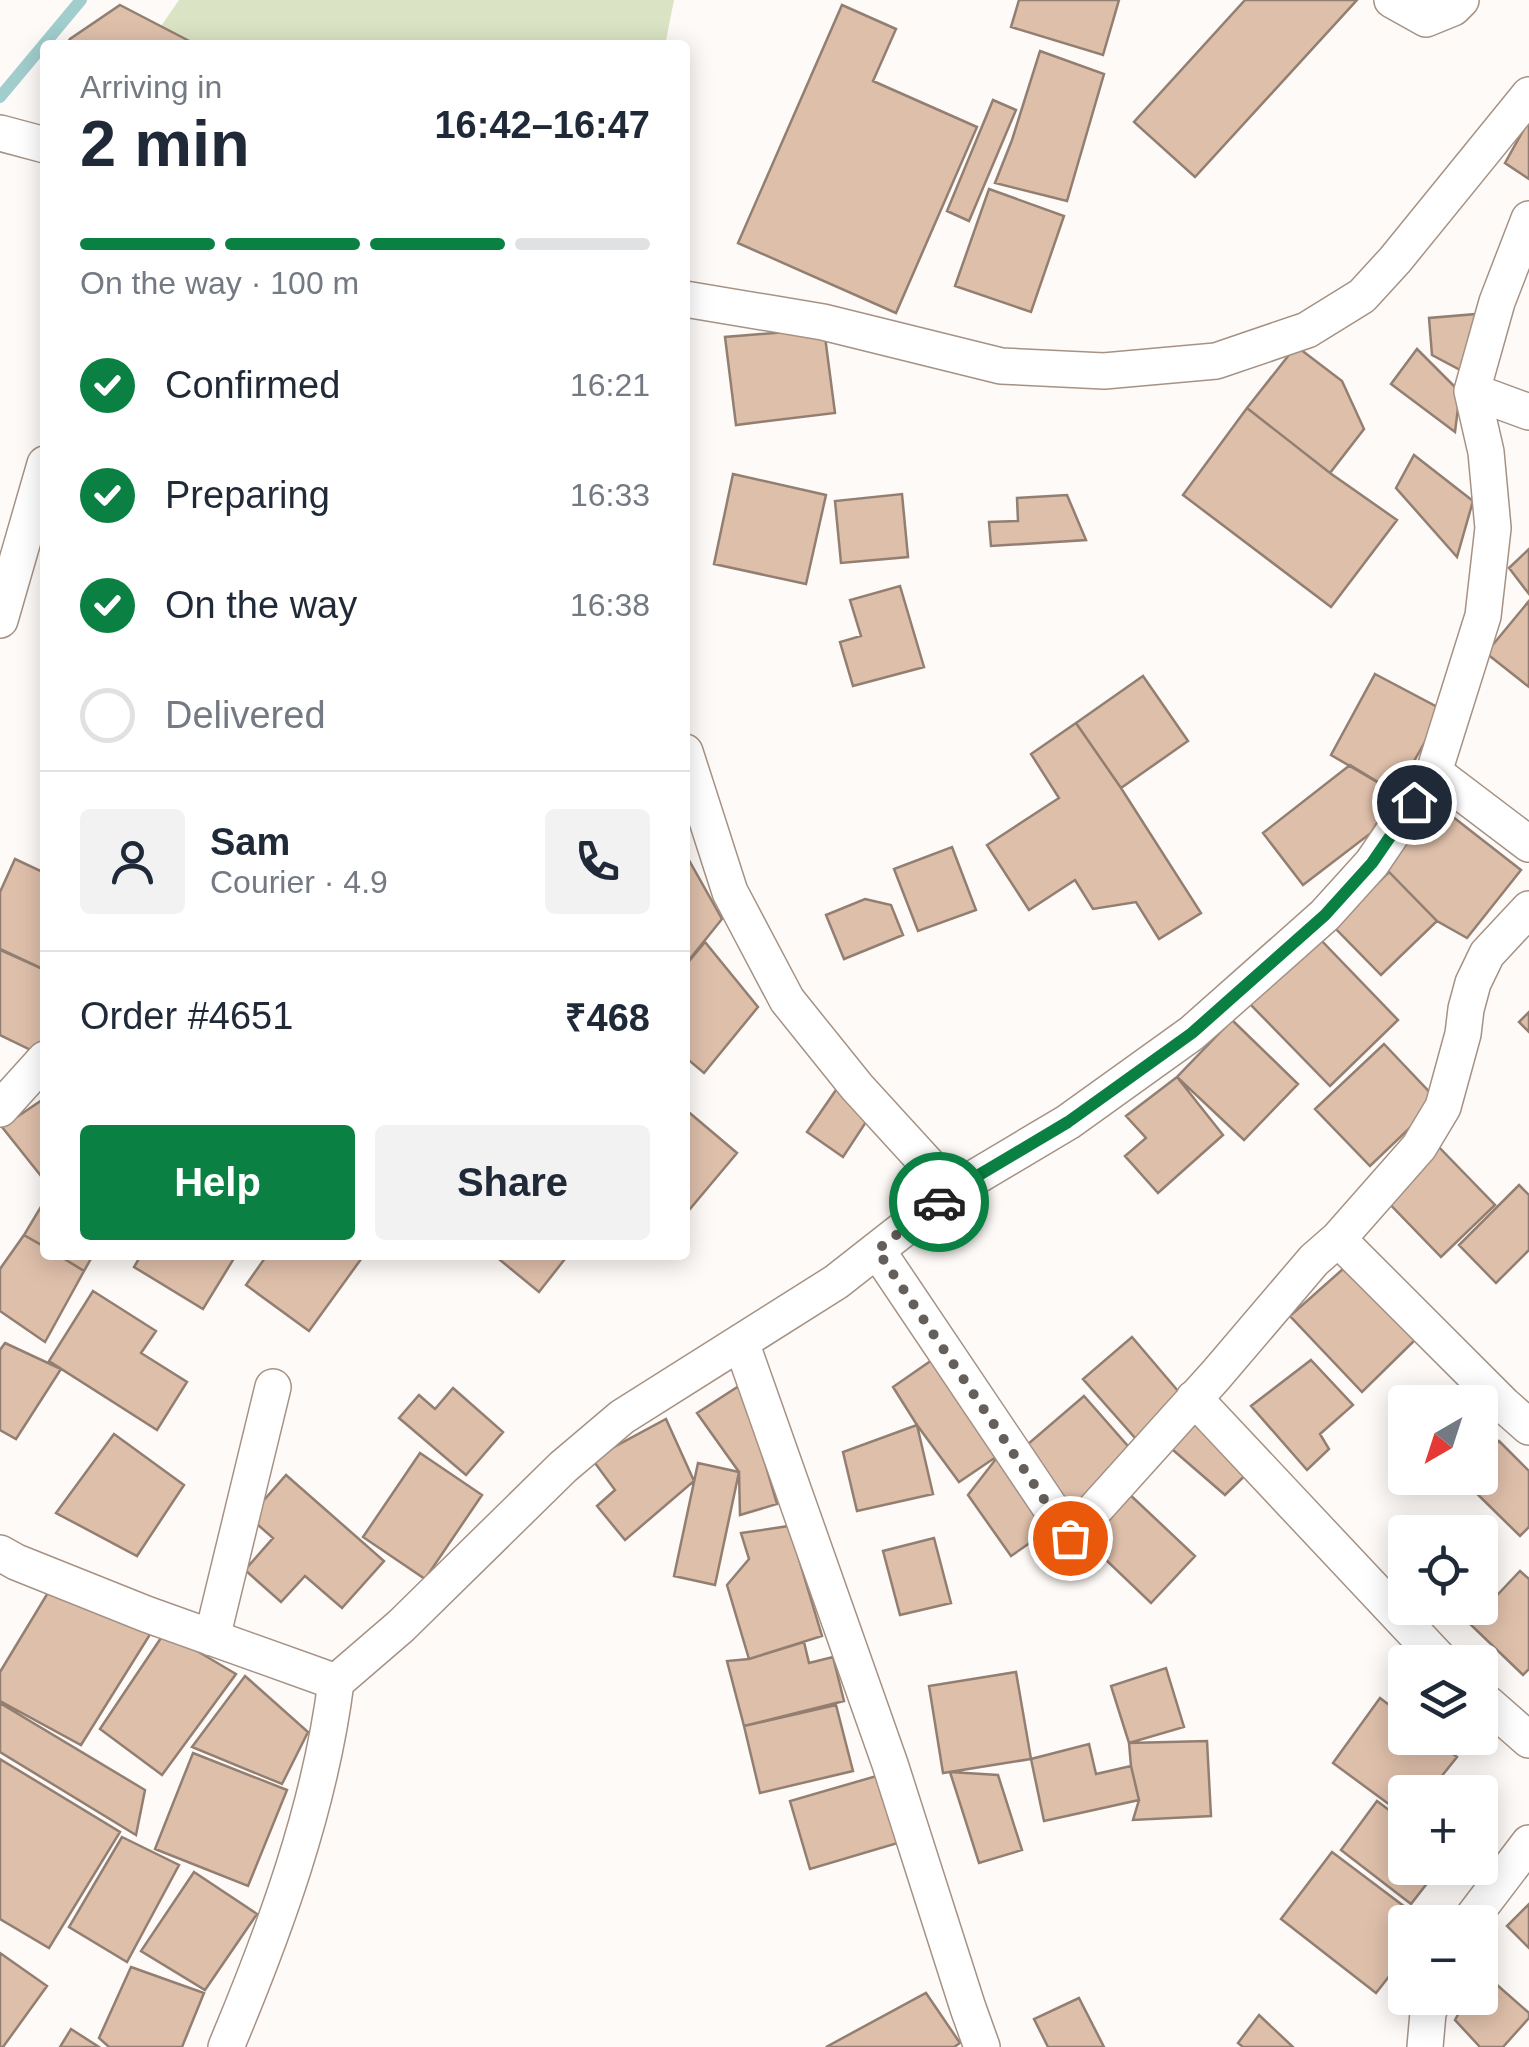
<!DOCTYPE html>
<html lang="en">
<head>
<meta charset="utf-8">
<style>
  :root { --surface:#fff; --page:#f2f2f3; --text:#1f2937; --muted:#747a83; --line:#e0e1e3; --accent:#0b8043 }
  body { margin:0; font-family:Helvetica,sans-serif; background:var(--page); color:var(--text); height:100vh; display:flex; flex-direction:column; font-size:38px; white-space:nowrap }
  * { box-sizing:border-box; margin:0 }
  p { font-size:32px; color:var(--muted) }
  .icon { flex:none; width:55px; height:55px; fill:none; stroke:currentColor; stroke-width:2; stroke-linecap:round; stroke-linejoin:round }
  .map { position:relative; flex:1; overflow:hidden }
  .sheet { position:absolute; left:40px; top:40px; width:650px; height:1220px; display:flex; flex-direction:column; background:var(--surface); border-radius:10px; box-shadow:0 5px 25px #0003 }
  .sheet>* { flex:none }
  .needle { width:65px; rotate:219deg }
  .tools { position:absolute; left:1388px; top:1385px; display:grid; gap:20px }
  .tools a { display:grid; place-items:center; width:110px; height:110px; border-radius:10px; background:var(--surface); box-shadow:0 5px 25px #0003; font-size:50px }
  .pin { position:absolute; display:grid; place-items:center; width:85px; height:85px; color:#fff; margin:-42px; border:5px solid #fff; border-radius:50%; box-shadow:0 2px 10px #0007 }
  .courier { position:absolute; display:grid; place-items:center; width:100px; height:100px; margin:-50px; border:8px solid #0b8043; border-radius:50%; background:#fff; color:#222; box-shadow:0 2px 12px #0007 }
  .summary em { font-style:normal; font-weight:700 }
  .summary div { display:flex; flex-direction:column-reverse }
  .summary { display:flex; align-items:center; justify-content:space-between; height:170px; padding:0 40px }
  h1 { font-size:65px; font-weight:700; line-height:75px }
  .bar { display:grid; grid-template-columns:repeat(4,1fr); gap:15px 10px; align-content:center; height:120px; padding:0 40px }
  .bar i { height:12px; border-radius:8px; background:var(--line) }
  .bar .current { background:var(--accent) }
  .bar p { grid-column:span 4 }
  .line { display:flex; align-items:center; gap:25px; padding:0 40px; border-top:2px solid var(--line) }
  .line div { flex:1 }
  .round { display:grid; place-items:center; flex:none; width:105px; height:105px; border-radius:10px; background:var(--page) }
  ol { padding:0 40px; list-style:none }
  li { display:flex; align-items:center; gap:30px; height:110px }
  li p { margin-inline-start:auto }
  li .icon { padding:10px; border-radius:50%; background:var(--accent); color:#fff; stroke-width:4 }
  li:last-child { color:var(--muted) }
  li i { width:55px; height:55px; border:5px solid var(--line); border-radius:50% }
  .action { display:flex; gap:20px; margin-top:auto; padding:20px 40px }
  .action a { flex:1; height:115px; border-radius:10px; background:var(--accent); color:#fff; font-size:40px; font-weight:700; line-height:115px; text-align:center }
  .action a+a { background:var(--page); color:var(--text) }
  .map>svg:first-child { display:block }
  .green { fill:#dae3c4 }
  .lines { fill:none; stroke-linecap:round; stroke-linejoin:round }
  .stream { stroke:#a1cdcd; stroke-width:12 }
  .building { fill:#debfaa; stroke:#927f72; stroke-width:2.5 }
  .street-casing { stroke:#a59285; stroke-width:38 }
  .street { stroke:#fff; stroke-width:35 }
  .done { stroke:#655f5b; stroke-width:10; stroke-dasharray:0 18 }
  .route { stroke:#0b8043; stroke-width:12 }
</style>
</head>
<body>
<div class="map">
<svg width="1529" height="2047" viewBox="0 0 1529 2047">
  <rect width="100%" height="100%" fill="#fefaf7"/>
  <path class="green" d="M179,0H674L665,45H192L157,32Z"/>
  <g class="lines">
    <path class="stream" d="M0,97L81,0"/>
  </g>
  <path class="building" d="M1019,0H1119L1103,55L1011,27Z
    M1245,0H1357L1195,177L1134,122Z
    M120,5L197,45H66L70,39Z
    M842,5L896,29L873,81L977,127L896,313L738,243Z
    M1040,51L1104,74L1067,201L995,183L1012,140Z
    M993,100L1016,110L969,221L947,211Z
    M1529,120V179L1505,163Z
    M989,189L1064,216L1031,312L955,286Z
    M1477,314L1466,373L1432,355L1429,318Z
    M824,329L835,413L736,425L725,337Z
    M1296,346L1342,381L1364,429L1330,473L1247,408Z
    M1417,349L1460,392L1455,432L1391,384Z
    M1247,408L1330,473L1397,520L1331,607L1183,495Z
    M1414,455L1473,501L1457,557L1396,488Z
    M733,474L826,495L806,584L714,564Z
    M902,494L908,557L841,563L835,501Z
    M1067,495L1086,540L991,546L989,522L1018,521L1017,498Z
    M1529,549V594L1509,568Z
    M900,586L924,667L853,686L840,642L861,636L850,600Z
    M1529,601V687L1486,653Z
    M1375,674L1443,710L1396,793L1331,755Z
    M1143,676L1188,741L1121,788L1076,723Z
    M1076,723L1121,788L1201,913L1159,939L1136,902L1093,909L1075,880L1029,910L987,845L1059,798L1031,754Z
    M1350,765L1396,793L1371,833L1303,885L1263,833Z
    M1430,799L1521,870L1467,938L1437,921L1389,872L1378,867Z
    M952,847L976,910L918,931L894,869Z
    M15,859L45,873V970L0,949V892Z
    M690,862L722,919L685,965V867Z
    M1389,872L1437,921L1381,975L1333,926Z
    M865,899L891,905L903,935L844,959L826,915Z
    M1319,938L1398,1020L1330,1086L1250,1004Z
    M705,942L758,1007L704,1073L685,1057V966Z
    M0,950L45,970V1042L35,1052L0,1035Z
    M1529,1012V1032L1519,1022Z
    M1232,1020L1298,1084L1244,1140L1177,1077Z
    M1384,1044L1438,1101L1370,1166L1315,1109Z
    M1177,1077L1223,1135L1158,1193L1125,1156L1146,1138L1126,1116Z
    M838,1087L868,1119L843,1157L807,1132Z
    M42,1100L45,1102V1181L2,1127Z
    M685,1109L737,1153L690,1209L685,1204Z
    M1434,1142L1495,1205L1441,1257L1381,1195Z
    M1519,1185L1529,1195V1250L1496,1283L1459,1245Z
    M45,1200V1247L24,1235Z
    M24,1235L45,1247V1255H58L84,1271L45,1342L0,1311V1269Z
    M58,1255H93L84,1271Z
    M141,1255H236L203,1309L134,1267Z
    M267,1255H364L309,1331L246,1285Z
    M494,1255H568L539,1292Z
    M1343,1269L1416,1339L1362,1392L1290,1316Z
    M93,1291L156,1331L141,1353L187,1382L157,1430L49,1361Z
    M1132,1337L1184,1398L1136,1439L1083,1379Z
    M5,1343L61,1369L16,1439L0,1430V1350Z
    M932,1360L999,1455L959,1482L917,1425L893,1387Z
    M1311,1360L1353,1405L1320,1434L1329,1449L1307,1470L1251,1406Z
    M742,1384L777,1504L740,1515L739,1472L697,1413Z
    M453,1388L503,1432L466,1475L399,1418L419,1395L435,1409Z
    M1084,1396L1141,1461L1071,1522L1013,1457Z
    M1208,1400L1264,1457L1225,1495L1158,1437Z
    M666,1419L694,1481L625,1540L597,1506L615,1490L592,1459Z
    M917,1425L933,1494L857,1511L843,1452Z
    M114,1434L184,1485L137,1556L56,1513Z
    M1499,1441L1529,1471V1527L1520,1536L1462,1479L1480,1478V1460Z
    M420,1453L482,1495L425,1579L363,1537Z
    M999,1455L1050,1529L1011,1556L968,1495Z
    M698,1463L739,1472L715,1585L674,1576Z
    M286,1475L384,1561L342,1608L305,1576L281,1602L245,1570L273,1538L249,1517Z
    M1126,1491L1195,1556L1151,1603L1082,1537Z
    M1447,1520L1462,1532H1436Z
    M789,1526L822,1636L749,1659L727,1585L749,1559L741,1533Z
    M934,1538L951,1603L900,1615L883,1551Z
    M1405,1566V1593L1389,1585Z
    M1520,1571L1529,1579V1669L1523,1675L1470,1624Z
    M55,1581L154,1628L81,1745L0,1701V1672Z
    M165,1632L236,1674L162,1775L100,1729Z
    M804,1642L809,1663L833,1657L844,1701L744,1726L727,1661L749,1659Z
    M1166,1668L1184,1727L1129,1743L1111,1686Z
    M1016,1672L1031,1759L943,1773L929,1686Z
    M245,1676L308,1732L282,1784L192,1747Z
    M1380,1698L1405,1717V1738H1431L1457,1757L1429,1792H1405V1816L1333,1763Z
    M0,1703L145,1790L136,1835L0,1752Z
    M836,1705L853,1771L760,1793L744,1726Z
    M1207,1741L1211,1816L1133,1820L1139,1800L1131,1766L1129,1743Z
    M1089,1744L1096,1774L1131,1766L1139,1800L1044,1821L1031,1759Z
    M193,1753L287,1790L248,1886L155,1849Z
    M0,1759L120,1832L49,1948L0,1919Z
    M950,1772L998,1775L1022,1850L979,1863Z
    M887,1773L908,1840L810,1869L790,1801Z
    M1377,1801L1405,1822V1868H1439L1411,1904L1341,1850Z
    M122,1837L179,1865L127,1962L69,1927Z
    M1332,1852L1425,1922H1405V1956L1376,1993L1281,1919Z
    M194,1872L257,1914L205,1990L141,1951Z
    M1529,1904V1948L1507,1926Z
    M0,1953L47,1986L3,2047H0Z
    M131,1967L204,1993L182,2047H109L99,2038Z
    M1480,1970L1529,2013V2018L1503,2047H1480L1455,2020L1467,1998H1480Z
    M926,1993L960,2043L954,2047H826Z
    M1079,1998L1104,2047H1048L1034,2019Z
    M1259,2015L1293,2047H1243L1238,2043Z
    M71,2029L99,2047H60Z"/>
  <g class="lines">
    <defs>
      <path id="street" d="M1392,0L1426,19L1453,8L1461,0
        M0,133L45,145
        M685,299L823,322L1001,366L1104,371L1216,361L1307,330L1362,296L1395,260L1529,95
        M1472,391L1529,412
        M0,620L45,464
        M685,752L730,892L787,1000L857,1087L952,1191
        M1434,772L1529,844
        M0,1109L45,1059
        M1338,1239L1504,1405L1529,1427
        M877,1250L1070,1537L1216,1375L1314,1260L1338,1239L1419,1147L1443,1107L1463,1034L1466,1009L1473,983L1487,954L1529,909
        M741,1342L890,1764L968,2008L982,2047
        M1194,1398L1442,1662
        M0,1553L16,1562L146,1614L336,1682C320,1808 275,1930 226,2047
        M212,1638L273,1387
        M336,1682L401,1626L563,1467L622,1417L836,1282L952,1191L1068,1122L1192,1033L1325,915L1372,863L1434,772L1483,616L1493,528L1486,452L1472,391L1497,302L1529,219
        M1480,1697L1529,1740
        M1469,1922L1529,1843
        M1425,2047L1428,2013L1434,1998"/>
    </defs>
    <use href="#street" class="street-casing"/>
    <use href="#street" class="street"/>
  </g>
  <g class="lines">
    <path class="done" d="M939,1202L877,1250L1070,1538"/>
    <path class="route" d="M939,1202L952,1191L1068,1122L1192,1033L1325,915L1372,863L1414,802"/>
  </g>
</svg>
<div class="tools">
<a><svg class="needle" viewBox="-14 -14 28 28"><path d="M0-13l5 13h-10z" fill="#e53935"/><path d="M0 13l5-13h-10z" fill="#747a83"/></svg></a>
<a><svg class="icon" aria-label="locate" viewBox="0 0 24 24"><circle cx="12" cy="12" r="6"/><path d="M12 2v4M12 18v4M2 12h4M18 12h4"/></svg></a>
<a><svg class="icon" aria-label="layers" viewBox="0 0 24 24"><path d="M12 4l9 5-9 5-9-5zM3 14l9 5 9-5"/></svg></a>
<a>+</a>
<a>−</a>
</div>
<div class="pin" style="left:1070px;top:1538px;background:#ea580c"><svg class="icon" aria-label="bag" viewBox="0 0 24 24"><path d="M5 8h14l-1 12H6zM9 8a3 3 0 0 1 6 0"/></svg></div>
<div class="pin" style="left:1414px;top:802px;background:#1f2937"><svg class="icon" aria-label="home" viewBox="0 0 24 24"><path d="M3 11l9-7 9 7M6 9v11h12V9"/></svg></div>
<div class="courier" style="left:939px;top:1202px"><svg class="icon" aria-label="car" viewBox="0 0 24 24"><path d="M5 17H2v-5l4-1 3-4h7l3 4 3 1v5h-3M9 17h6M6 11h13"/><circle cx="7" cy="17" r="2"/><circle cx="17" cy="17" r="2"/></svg></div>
<section class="sheet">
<div class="summary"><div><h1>2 min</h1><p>Arriving in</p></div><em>16:42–16:47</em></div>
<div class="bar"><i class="current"></i><i class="current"></i><i class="current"></i><i></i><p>On the way · 100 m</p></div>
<ol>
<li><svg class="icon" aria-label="check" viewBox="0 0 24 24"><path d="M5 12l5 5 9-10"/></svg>Confirmed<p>16:21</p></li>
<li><svg class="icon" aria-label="check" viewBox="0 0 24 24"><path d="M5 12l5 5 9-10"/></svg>Preparing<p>16:33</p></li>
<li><svg class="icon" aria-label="check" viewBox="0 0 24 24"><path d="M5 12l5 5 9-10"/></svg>On the way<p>16:38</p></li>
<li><i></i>Delivered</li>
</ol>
<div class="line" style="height:180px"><a class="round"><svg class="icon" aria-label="person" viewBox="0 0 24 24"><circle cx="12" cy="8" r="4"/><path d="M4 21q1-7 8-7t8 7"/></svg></a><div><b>Sam</b><p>Courier · 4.9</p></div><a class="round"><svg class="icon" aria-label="phone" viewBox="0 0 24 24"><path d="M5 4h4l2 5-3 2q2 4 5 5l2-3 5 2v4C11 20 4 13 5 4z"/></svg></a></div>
<div class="line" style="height:130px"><div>Order #4651</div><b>₹468</b></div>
<div class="action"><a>Help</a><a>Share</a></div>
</section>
</div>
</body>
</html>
